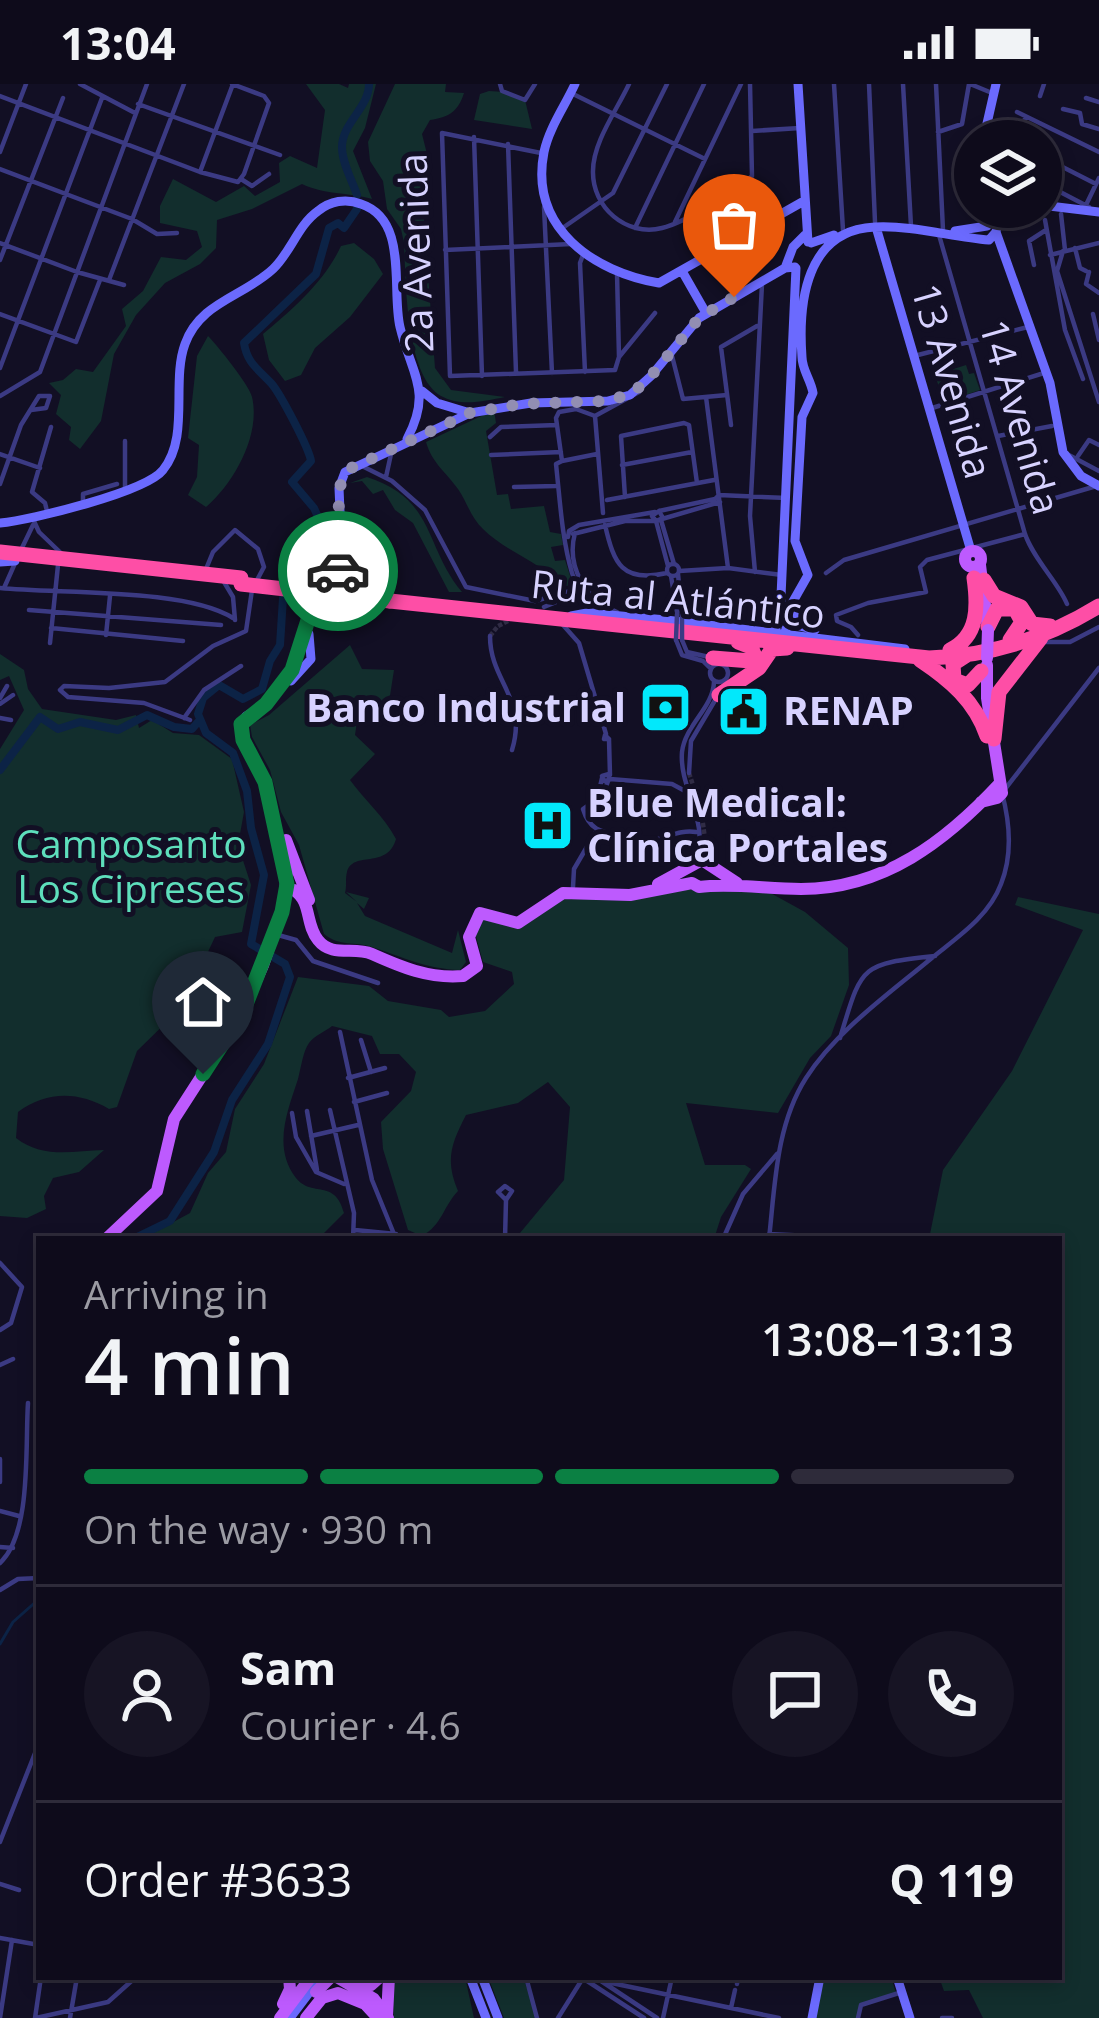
<!DOCTYPE html>
<html lang="en">
<head>
<meta charset="utf-8">
<style>
  :root { --surface:#0e0b1b; --page:#171424; --text:#f1f3f6; --muted:#9b9ba3; --line:#2e2b3a; --accent:#0b8043 }
  body { margin:0; font-family:"Open Sans",sans-serif; background:var(--page); color:var(--text); height:100vh; display:flex; flex-direction:column; font-size:45px; white-space:nowrap }
  * { box-sizing:border-box; margin:0 }
  p { font-size:39px; color:var(--muted) }
  .icon { flex:none; width:66px; height:66px; fill:none; stroke:currentColor; stroke-width:2; stroke-linecap:round; stroke-linejoin:round }
  .map { position:relative; flex:1; overflow:hidden }
  .details { position:absolute; left:36px; top:1152px; width:1026px; height:744px; display:flex; flex-direction:column; background:var(--surface); border-radius:0px; box-shadow:0 6px 18px #0003,0 0 0 3px var(--line) }
  .details>* { flex:none }
  .fabs { position:absolute; left:954px; top:36px; display:grid; gap:24px }
  .fabs a { display:grid; place-items:center; width:108px; height:108px; border-radius:50%; background:var(--surface); box-shadow:0 6px 18px #0003,0 0 0 3px var(--line); font-size:60px }
  .pin { position:absolute; display:grid; place-items:center; width:102px; height:102px; color:#fff; margin:-123px -51px; border-radius:50% 50% 50% 0; rotate:-45deg; box-shadow:0 0 12px #0007 }
  .pin .icon { rotate:45deg }
  .courier { position:absolute; display:grid; place-items:center; width:120px; height:120px; margin:-60px; border:9px solid #0b8043; border-radius:50%; background:#fff; color:#222; box-shadow:0 3px 15px #0007 }
  .head em { font-style:normal; font-weight:600 }
  .head div { display:flex; flex-direction:column-reverse }
  .head { display:flex; align-items:center; justify-content:space-between; height:204px; padding:0 48px }
  h1 { font-size:78px; font-weight:600; line-height:90px }
  .bar { display:grid; grid-template-columns:repeat(4,1fr); gap:18px 12px; align-content:center; height:144px; padding:0 48px }
  .bar i { height:15px; border-radius:9px; background:var(--line) }
  .bar .active { background:var(--accent) }
  .bar p { grid-column:span 4 }
  .line { display:flex; align-items:center; gap:30px; padding:0 48px; border-top:3px solid var(--line) }
  .line div { flex:1 }
  .round { display:grid; place-items:center; flex:none; width:126px; height:126px; border-radius:63px; background:var(--page) }
  .status { display:flex; justify-content:space-between; align-items:center; height:84px; padding:0 60px; background:var(--surface); direction:ltr }
  .status svg { height:33px; fill:currentColor }
  .map>svg:first-child { display:block }
  .green { fill:#122e2d }
  .lines { fill:none; stroke-linecap:round; stroke-linejoin:round }
  .stream { stroke:#0c2346; stroke-width:3 }
  .river { stroke:#0c2346; stroke-width:8 }
  .street-tunnel { stroke:#302c45; stroke-width:4.5; stroke-dasharray:4.5 2; stroke-linecap:butt }
  .street { stroke:#3b3a83; stroke-width:4.5 }
  .secondary { stroke:#6b6afe; stroke-width:9 }
  .primary { stroke:#bd5afe; stroke-width:12 }
  .highway { stroke:#fe4ea6; stroke-width:15 }
  .street-bridge { stroke:#3b3a83; stroke-width:4.5 }
  .primary-bridge { stroke:#bd5afe; stroke-width:12 }
  .highway-bridge { stroke:#fe4ea6; stroke-width:15 }
  .done { stroke:#928eb2; stroke-width:12; stroke-dasharray:0 21.6 }
  .route { stroke:#0b8043; stroke-width:15 }
  .labels { text-anchor:middle; stroke-width:10; stroke-linejoin:round; paint-order:stroke }
  .street-label { font-size:39px; fill:#d7d2ff; stroke:#120f24 }
  .poi-label { font-size:39px; font-weight:bold; fill:#d7d2ff; stroke:#120f24; text-anchor:start }
  .park-label { font-size:39px; fill:#5edfbc; stroke:#120f24 }
</style>
</head>
<body>
<div class="status"><b>13:04</b><svg viewBox="0 0 49 12"><path d="M0 12V9h3v3zM5 12V6h3v6zM10 12V3h3v9zM15 12V0h3v12zM26 1h20v11H26zM47 4h2v5h-2z"/></svg></div>
<div class="map">
<svg width="1099" height="1934" viewBox="0 0 1099 1934">
  <rect width="100%" height="100%" fill="#120f24"/>
  <path class="green" d="M306,0H339L348,4L349,0H376L365,44L353,67L372,115C347,108 325,111 302,100L252,125L217,136L216,164L200,180L165,199L136,231L114,270L101,337L80,365L69,356L71,343L56,330L61,311L49,299L63,296L76,285L93,288L126,242L122,225L143,207L161,173L186,176L202,163L197,147L160,139V122L173,95L216,118L244,102L255,112L280,98L279,79L290,72L317,84L325,26Z
    M395,0H446L445,8L464,9C458,28 449,33 430,36L422,50L427,70L414,80L420,97L427,101L423,122L435,284L451,306L505,313C484,317 461,323 441,312C405,291 406,196 404,159L401,145L387,125L383,97L370,77L368,58Z
    M489,7L504,8L525,16L532,45L474,36L480,10Z
    M354,159L374,175L383,190L350,233L315,264L301,291L285,297L269,276L263,250C292,226 325,197 341,162Z
    M208,252C217,261 250,302 252,313C261,351 234,399 206,423L188,411L197,393L199,361L188,354L197,272Z
    M966,281L969,290L974,289L980,306L944,318L935,291Z
    M494,326L496,339L486,347L497,411L508,410L511,425L544,422L550,448L561,450L563,461L551,463L555,477L565,476L573,501L553,504L554,494C532,475 503,465 483,445C471,434 467,418 458,405C445,387 432,379 426,358Z
    M367,393C436,415 424,463 462,508H449L413,439L395,426L383,406L373,410L362,397L350,399Z
    M350,561L362,585L394,586L389,618H360L355,651L375,670L350,696C365,717 384,732 396,755C387,786 353,766 347,788C345,795 347,802 345,809L357,818L346,808L369,814L364,825L357,819L365,832L452,869L458,846L466,878L460,886C426,885 403,873 372,863C354,857 340,863 324,850L299,761L281,728L270,686L252,653L250,641L269,631Z
    M0,570L24,586L28,605L42,625L116,636L136,631L139,644L152,636L173,649L199,651L232,675L244,728L238,761L251,801L242,848L215,853L182,923L137,967L117,1023L109,1025C78,1007 47,1007 18,1028L16,1054C43,1075 72,1067 104,1066L79,1088L53,1094L44,1112L46,1125L27,1134L0,1132V665L24,626L9,592L0,596Z
    M765,806L805,828L848,864L849,901L831,952L810,974L778,1029L686,1019L705,1081H745L751,1085L721,1133L714,1155H515L564,1096L570,1023L548,998L518,1019L466,1031C451,1060 445,1076 458,1107C443,1123 442,1141 422,1152L408,1146L383,1065L381,1038L411,1007L416,988L399,970H380L372,952L332,942C326,947 314,952 309,959C303,967 301,984 298,995C288,1026 272,1063 296,1094C312,1114 335,1094 344,1129L318,1155H270L267,1150L251,1152V1155H142L190,1129L208,1089L226,1068L235,1025L264,980L298,893L369,902L388,917L441,926L449,933L485,927L514,900L512,888L483,878L475,849L485,833C550,858 525,818 567,812C631,803 700,807 765,806Z
    M1018,813L1099,830V1934H983L969,1906L944,1907L939,1893H1059V1155H929L943,1086L1012,987L1083,846L1015,821Z
    M392,1893H465L474,1934H394Z
    M488,1893H523L538,1934H504Z
    M820,1893H891L896,1909L860,1921L858,1934H812Z"/>
  <g class="lines">
    <path class="stream" d="M0,1560L13,1538L39,1515"/>
    <path class="river" d="M357,111C352,96 342,79 342,63C342,39 369,24 369,0
      M0,686L40,633L58,645L80,638L118,646L147,631L174,643L192,645L198,638
      M133,1155L170,1137L214,1068L232,1016L268,960L290,893L285,880L251,860L264,791L251,744L247,707L233,669L206,649L198,630L203,614L219,601L243,615L262,605L270,577L280,561L283,514L309,479L317,452L318,433L314,424L292,398L311,377C309,364 280,309 271,299C258,285 247,279 244,259L316,190L329,144L338,139L344,144L357,125"/>
    <path class="street-tunnel" d="M490,552L498,542L510,536
      M689,689L701,725L706,762"/>
    <path class="street" d="M80,0L135,29
      M500,0L502,7L525,16L535,0
      M629,0C617,26 593,58 593,87C592,123 626,153 662,144C684,139 736,107 752,92L750,0
      M834,0L843,146
      M869,0L875,138
      M903,0L911,142
      M936,0L943,146
      M970,0L992,9
      M571,9L705,75
      M0,12L200,88L238,98L244,90L269,19L264,12L232,0
      M1040,12L1044,0
      M1086,14L1099,18
      M138,20L280,71
      M1063,25L1080,29L1082,40L1099,45
      M1017,28L1099,68
      M752,47L800,44
      M938,48L962,40L969,0
      M474,53L482,292
      M1013,57L1026,33
      M508,60L516,288
      M0,68L26,0
      M541,69L442,49L450,292L615,286L619,273L655,229
      M1041,72L1096,100
      M0,85L132,135L157,150L177,149
      M200,88L233,0
      M241,95L252,102L269,90
      M1041,98L1089,123
      M1086,121L1099,94
      M544,123L552,289
      M702,123L723,160
      M1061,130L1065,166
      M1045,136L1065,246L1083,295
      M675,138L741,0
      M564,143L613,109L667,0
      M635,144L704,0
      M939,151L1025,450C1034,476 1058,498 1067,520
      M0,159L77,188L124,201
      M1075,164L1080,184L1086,187
      M445,166L571,160
      M1063,167L1057,187L1099,318
      M583,171L580,179L585,288
      M1050,171L1099,159
      M0,176L63,14
      M1034,181L1029,157L1046,146
      M1089,188L1086,200L1099,209
      M617,189L619,273
      M109,196L184,0
      M0,230L76,258L100,196
      M1093,230L1099,256
      M671,268L683,315L727,311
      M914,272L1028,243
      M0,284L102,14
      M0,312L40,288L147,0
      M706,313L728,484
      M929,325L1044,289
      M595,332L603,429
      M731,341L721,263L757,242
      M998,352L1052,342
      M490,353L501,343L557,341
      M0,370L40,384
      M1067,370L1099,387
      M491,371L561,368
      M1078,372L1089,356L1099,361
      M562,377L597,370
      M622,381L692,368
      M364,383L392,397L425,426L466,503L535,517L570,507L591,526
      M386,393L391,370
      M0,400L21,341L39,312H50L46,324L31,326
      M514,403L556,402
      M125,405V357
      M625,413L621,352L684,339L689,341L697,399
      M607,416L714,396
      M83,418V410L117,400
      M659,427L715,415L719,411L787,414
      M659,427L663,434L656,437L652,432Z
      M48,431L45,419L32,408L51,343
      M33,435L39,448L63,471
      M662,435L720,418
      M661,436L674,480
      M656,437L668,482
      M605,441C614,480 622,499 667,489
      M575,449C566,482 585,516 617,528
      M573,450L625,437H655
      M568,453L569,447L579,441L655,428
      M20,468L33,441
      M667 486a6 6 0 1 1 12 0a6 6 0 1 1-12 0Z
      M206,485L213,468L235,446L258,465L264,483L257,496
      M679,487L728,484L782,491
      M755,488L750,432L762,200
      M826,489L844,476L1093,403
      M678,490L682,531
      M671,492L677,528
      M224,498L233,513L235,536
      M0,504C61,510 186,504 233,534
      M4,504L16,477
      M544,523L566,514L579,515
      M29,526L221,541
      M597,530C594,514 577,507 572,489C562,455 560,417 556,380L562,377L556,334L559,328L576,325L595,332L639,308
      M563,541L579,559L606,650
      M51,544L183,557
      M106,551L110,512
      M858,551L851,543L837,537L836,531L868,519L926,508L920,483L927,476L1025,450
      M490,552C490,598 528,614 512,666
      M676,556L682,571L703,577L709,583
      M682,556L687,568L709,573
      M1043,558H1070L1099,543
      M50,559L58,481
      M710 589a9 9 0 1 1 18 0a9 9 0 1 1-18 0Z
      M0,614L7,602
      M0,620L13,611
      M0,634L11,636
      M184,634L204,606L241,582
      M190,636L144,619L68,613L60,606L64,602L109,604L165,598L213,562L246,547L252,506
      M609,655L605,651L604,655H609L610,691
      M689,689L691,657L717,613
      M609,690V696L604,697L602,692Z
      M610,695L672,700L685,707
      M590,720L597,716L602,694
      M598,726L608,697
      M588,736L595,735L598,728L590,720L583,725C589,745 600,748 619,751C629,753 638,758 648,757C666,755 679,745 696,748
      M696,774C710,738 679,705 682,668C685,641 713,624 714,598
      M573,803L574,785L595,749
      M278,851L296,856L313,877L378,899
      M340,948L372,1096L396,1155
      M840,954C862,882 859,880 935,872
      M361,956L371,988
      M348,994L385,984
      M354,1018L387,1009
      M330,1026L354,1129L353,1155
      M307,1027L317,1086
      M292,1029L296,1053L316,1088
      M311,1052L358,1041
      M316,1088L344,1100
      M355,1146L396,1150
      M769,1150L872,1155
      M505,1155L506,1116L512,1107L505,1102L498,1108L506,1116
      M723,1155L743,1110L777,1070
      M769,1155C775,1101 776,1041 806,994C836,947 890,909 933,873C959,852 989,832 1001,800C1013,770 1010,739 1002,709L1099,584
      M0,1179L22,1203L11,1239L0,1246
      M0,1281L13,1275
      M0,1375V1398
      M0,1427L19,1432
      M0,1463L13,1464
      M0,1479C32,1449 25,1362 28,1319
      M0,1506L18,1495L39,1494
      M0,1758L39,1659
      M0,1800L19,1806
      M0,1854L39,1861
      M526,1893L537,1934
      M581,1893L644,1934
      M595,1893L657,1934
      M602,1897L779,1934
      M737,1900L738,1893
      M731,1924L735,1906
      M0,1934L12,1856
      M35,1934L41,1893
      M36,1934L108,1918L136,1893
      M70,1934L77,1893
      M558,1934L583,1894
      M663,1934L672,1893
      M858,1934L861,1921L902,1908
      M942,1934H952"/>
    <path class="secondary" d="M575,0C565,22 549,44 544,68C529,144 594,188 659,199L804,117
      M798,0L808,158
      M983,57L996,0
      M1041,121L1099,128
      M876,143L971,467
      M955,147L987,142L991,123
      M996,148L1050,299L1063,368L1081,392L1099,402
      M811,159L834,151
      M785,184L793,163L805,151
      M682,187L706,229
      M422,307L437,319L470,329
      M0,439C31,436 146,408 163,386C190,353 171,298 185,260C200,218 243,213 273,185C291,168 298,141 318,127C330,117 346,114 361,120C409,136 391,205 400,243C411,290 433,306 407,355
      M0,478L15,477
      M794,524L796,541L815,546
      M571,532L587,529L666,536L905,565
      M774,548L780,534L796,184
      M785,560L787,528L808,491L795,457L802,333L813,309C811,296 802,286 802,273C798,218 806,146 875,143C912,141 952,153 989,156L996,148L999,133L1017,123
      M291,597L311,575L309,550
      M287,786L264,697L243,656L241,642L246,632L266,620L294,584L308,536L337,491L341,450L339,404L345,388L470,329L531,319L608,317L630,311L651,292L699,234L785,184L795,183
      M470,1893L486,1934
      M482,1893L498,1934
      M897,1893L910,1934
      M290,1934L321,1893
      M812,1934L820,1893"/>
    <path class="primary" d="M965 475a8 8 0 1 1 16 0a8 8 0 1 1-16 0Z
      M980,481L988,545
      M981,718L997,714L1002,709L987,614V581
      M286,756L309,816
      M658,800L702,776L737,799
      M294,806C312,818 305,840 318,856C332,874 354,862 372,870C401,883 429,895 463,892L477,882L469,853L480,829L518,839L563,809L630,811L692,799L699,803C732,799 767,805 801,805C884,805 946,757 1000,699
      M106,1155L157,1107L174,1035L241,931L263,881L284,820L287,786
      M337,1893L374,1915L388,1934
      M356,1898L371,1901L380,1893
      M283,1920L290,1905L289,1893
      M387,1932L389,1893
      M280,1934L311,1893
      M306,1934L322,1914L338,1909L365,1920L378,1934"/>
    <path class="highway" d="M0,468L241,494
      M984,496L994,512L1021,523L1032,540L1050,542
      M390,517L929,574C990,572 1047,554 1099,522
      M988,543L997,525H1015L1022,538L1010,556
      M950,566C979,552 978,522 974,494
      M967,571L953,580L954,596L968,601L981,587
      M713,574L751,577L754,570L751,563L738,558
      M920,576C950,596 975,617 987,652
      M719,611L759,584L772,565L787,564
      M994,655L999,608L1041,554"/>
    <path class="street-bridge" d="M682,531V556
      M676,556L677,530"/>
    <path class="primary-bridge" d="M987,574L988,546
      M316,1908L331,1893"/>
    <path class="highway-bridge" d="M241,500L390,517"/>
  </g>
  <g class="lines">
    <path class="done" d="M338,487L339,404L349,385L470,329L520,320L608,317L630,310L646,298L699,234L734,213"/>
    <path class="route" d="M203,990L243,928L282,828L287,800L265,698L243,656L241,640L266,620L292,586L308,536L338,487"/>
  </g>
  <defs>
    <symbol id="bank-square" viewBox="-11 -11 22 22"><rect x="-9" y="-9" width="18" height="18" rx="4" fill="#02e8fb" stroke="#120f24"/><path d="M-6-4H6V4H-6ZM0-2.3a2.3 2.3 0 1 0 0 4.6a2.3 2.3 0 1 0 0-4.6Z" fill="#111"/></symbol>
    <symbol id="civic-square" viewBox="-11 -11 22 22"><rect x="-9" y="-9" width="18" height="18" rx="4" fill="#02e8fb" stroke="#120f24"/><path d="M-.6-6.5H3V-4.5H.6V-3L4-1V1h2V6H-6V1h2V-1L-.6-3ZM-1.2 2.5V6h2.4V2.5Z" fill="#111"/></symbol>
    <symbol id="hospital-square" viewBox="-11 -11 22 22"><rect x="-9" y="-9" width="18" height="18" rx="4" fill="#02e8fb" stroke="#120f24"/><path d="M-5-5h3v3.5h4V-5h3V5h-3V1.5h-4V5h-3Z" fill="#111"/></symbol>
  </defs>
  <g fill-rule="evenodd">
    <use href="#bank-square" x="636" y="594" width="59" height="59"/>
    <use href="#civic-square" x="714" y="598" width="59" height="59"/>
    <use href="#hospital-square" x="518" y="712" width="59" height="59"/>
  </g>
  <g class="labels">
    <g class="street-label">
      <text transform="translate(416 169) rotate(-92)" y="14">2a Avenida</text>
      <text transform="translate(952 297) rotate(74)" y="14">13 Avenida</text>
      <text transform="translate(1020 333) rotate(74)" y="14">14 Avenida</text>
      <text transform="translate(678 515) rotate(6)" y="14">Ruta al Atlántico</text>
    </g>
    <g class="poi-label">
      <text x="626" y="638" text-anchor="end">Banco Industrial</text>
      <text x="783" y="641">RENAP</text>
      <text x="587" y="733">Blue Medical:<tspan x="587" dy="45">Clínica Portales</tspan></text>
    </g>
    <g class="park-label">
      <text x="131" y="774">Camposanto<tspan x="131" dy="45">Los Cipreses</tspan></text>
    </g>
  </g>
</svg>
<div class="fabs">
<a><svg class="icon" aria-label="layers" viewBox="0 0 24 24"><path d="M12 4l9 5-9 5-9-5zM3 14l9 5 9-5"/></svg></a>
</div>
<div class="pin" style="left:734px;top:213px;background:#ea580c"><svg class="icon" aria-label="bag" viewBox="0 0 24 24"><path d="M5 8h14l-1 12H6zM9 8a3 3 0 0 1 6 0"/></svg></div>
<div class="pin" style="left:203px;top:990px;background:#1f2937"><svg class="icon" aria-label="home" viewBox="0 0 24 24"><path d="M3 11l9-7 9 7M6 9v11h12V9"/></svg></div>
<div class="courier" style="left:338px;top:487px"><svg class="icon" aria-label="car" viewBox="0 0 24 24"><path d="M5 17H2v-5l4-1 3-4h7l3 4 3 1v5h-3M9 17h6M6 11h13"/><circle cx="7" cy="17" r="2"/><circle cx="17" cy="17" r="2"/></svg></div>
<section class="details">
<div class="head"><div><h1>4 min</h1><p>Arriving in</p></div><em>13:08–13:13</em></div>
<div class="bar"><i class="active"></i><i class="active"></i><i class="active"></i><i></i><p>On the way · 930 m</p></div>
<div class="line" style="height:216px"><a class="round"><svg class="icon" aria-label="person" viewBox="0 0 24 24"><circle cx="12" cy="8" r="4"/><path d="M4 21q1-7 8-7t8 7"/></svg></a><div><b>Sam</b><p>Courier · 4.6</p></div><a class="round"><svg class="icon" aria-label="chat" viewBox="0 0 24 24"><path d="M4 5h16v11H9l-5 4z"/></svg></a><a class="round"><svg class="icon" aria-label="phone" viewBox="0 0 24 24"><path d="M5 4h4l2 5-3 2q2 4 5 5l2-3 5 2v4C11 20 4 13 5 4z"/></svg></a></div>
<div class="line" style="height:156px"><div>Order #3633</div><b>Q 119</b></div>
</section>
</div>
</body>
</html>
